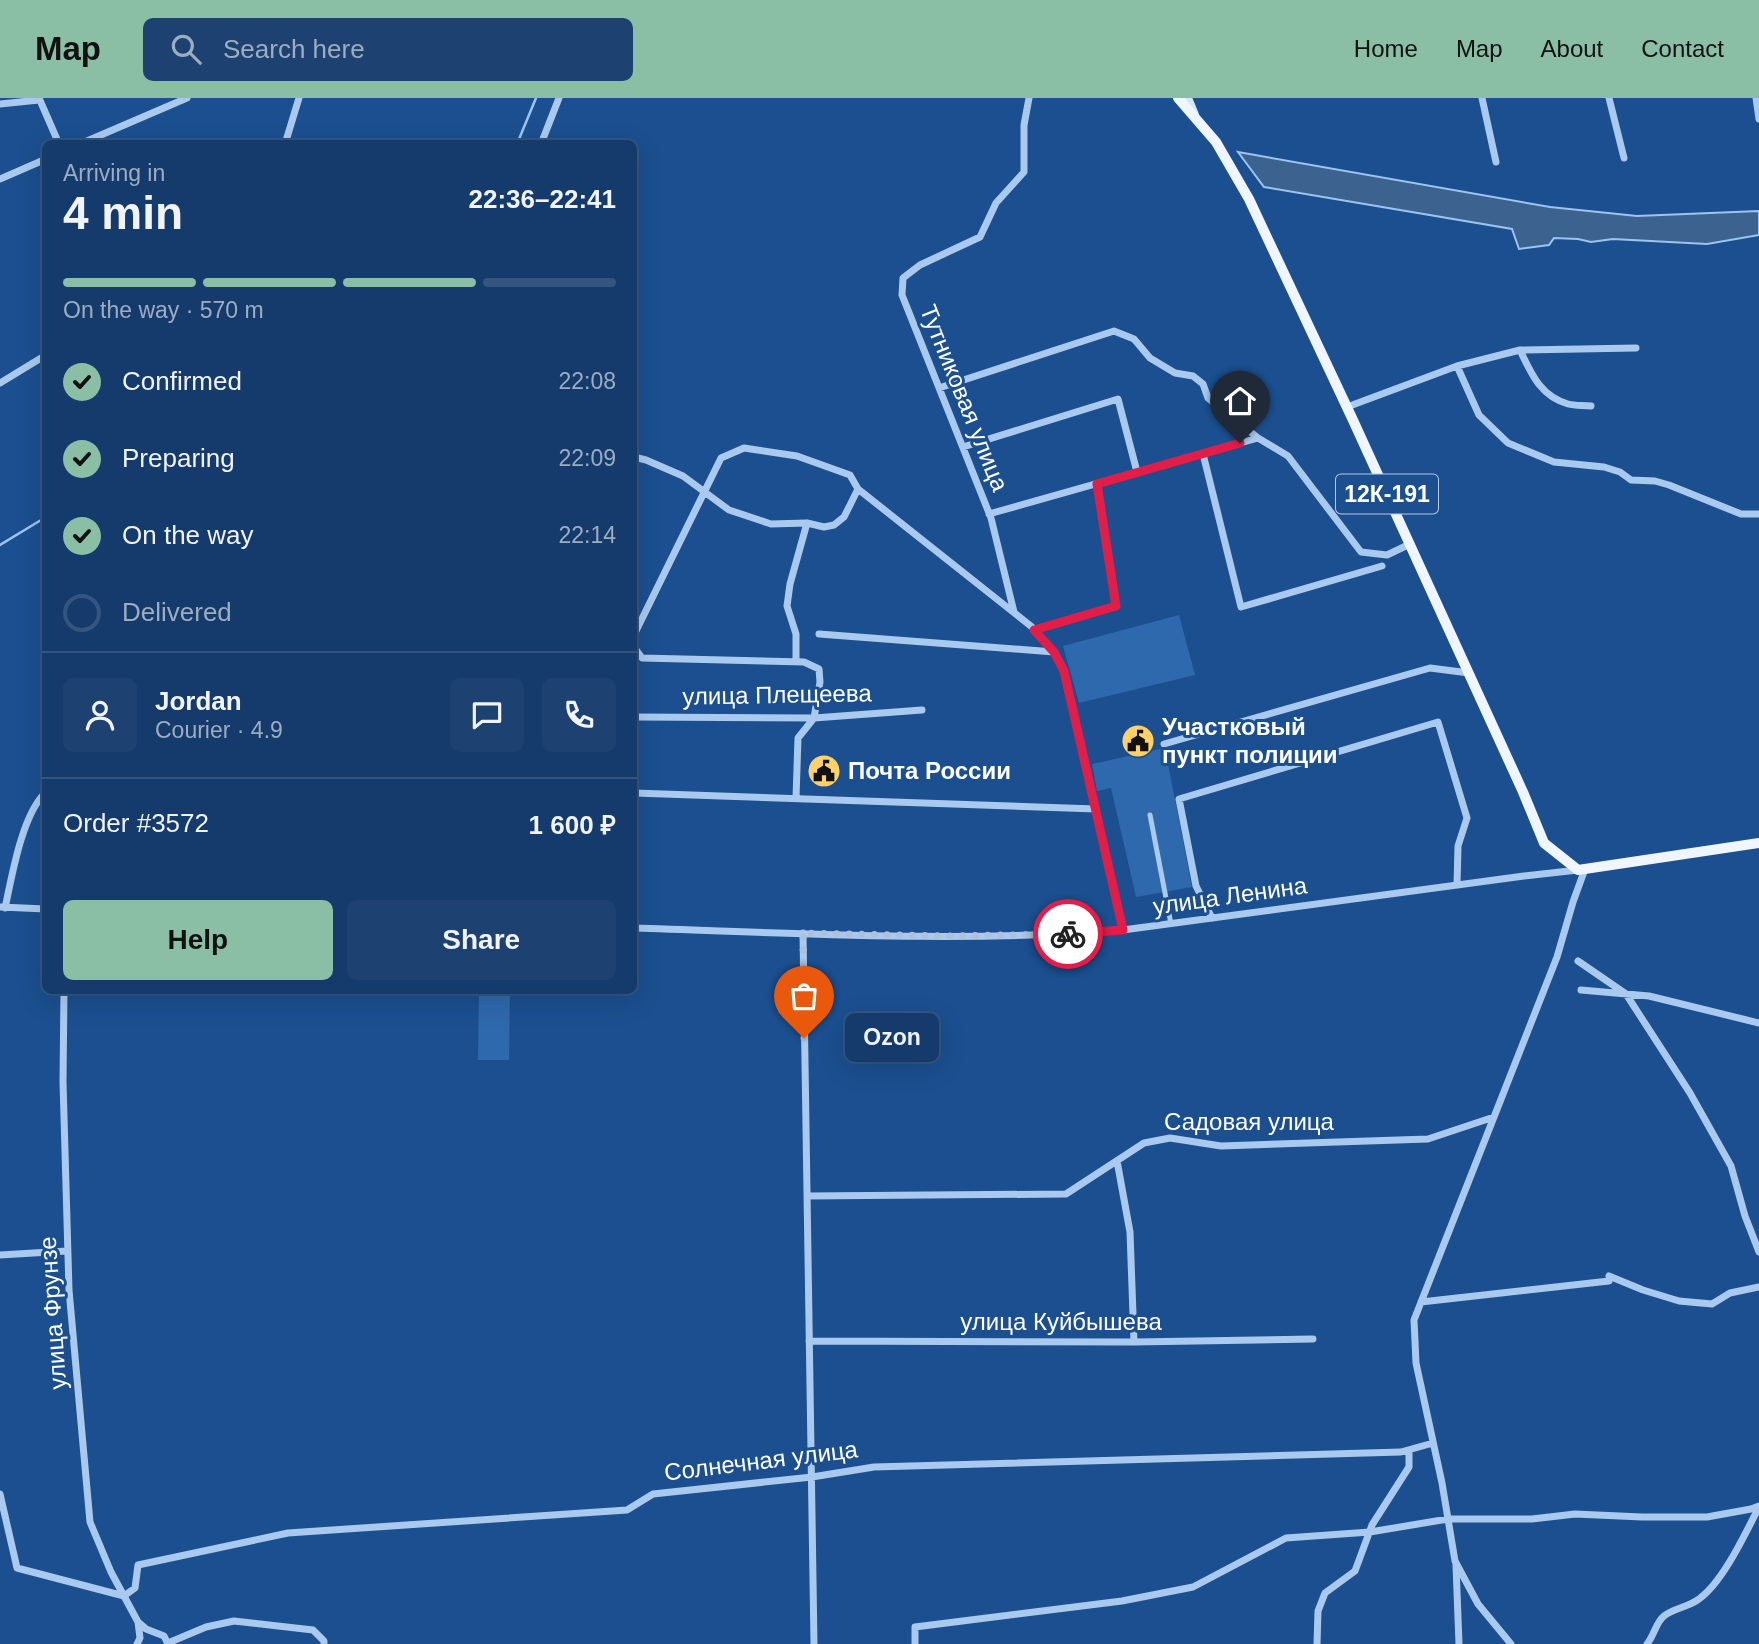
<!DOCTYPE html>
<html lang="en">
<head>
<meta charset="utf-8">
<style>
  :root { --surface:#143b6b; --page:#1d4271; --text:#f1f3f6; --muted:#9dadc1; --line:#33557e; --accent:#8abfa5 }
  body { margin:0; font-family:Arial,sans-serif; background:var(--page); color:var(--text); height:100vh; display:flex; flex-direction:column; font-size:26px; white-space:nowrap }
  * { box-sizing:border-box; margin:0 }
  p { font-size:23px; color:var(--muted) }
  .icon { flex:none; width:38px; height:38px; fill:none; stroke:currentColor; stroke-width:2; stroke-linecap:round; stroke-linejoin:round }
  .map { position:relative; flex:1; overflow:hidden }
  .drawer { position:absolute; left:42px; top:42px; width:595px; height:854px; display:flex; flex-direction:column; background:var(--surface); border-radius:10px; box-shadow:0 7px 28px #0002,0 0 0 2px var(--line) }
  .drawer>* { flex:none }
  .pin { position:absolute; display:grid; place-items:center; width:60px; height:60px; color:#fff; margin:-72px -30px; border-radius:50% 50% 50% 0; rotate:-45deg; box-shadow:0 0 7px #0007 }
  .pin .icon { rotate:45deg }
  .courier { position:absolute; display:grid; place-items:center; width:70px; height:70px; margin:-35px; border:5px solid #e11d48; border-radius:50%; background:#fff; color:#222; box-shadow:0 2px 9px #0007 }
  .bubble { position:absolute; height:49px; border-radius:10px; background:var(--surface); box-shadow:0 7px 28px #0002,0 0 0 2px var(--line); font-size:23px; font-weight:600; line-height:49px; text-align:center }
  .head em { font-style:normal; font-weight:600 }
  .head div { display:flex; flex-direction:column-reverse }
  .head { display:flex; align-items:center; justify-content:space-between; height:119px; padding:0 21px }
  h1 { font-size:46px; font-weight:600; line-height:52px }
  .bar { display:grid; grid-template-columns:repeat(4,1fr); gap:10px 7px; align-content:center; height:84px; padding:0 21px }
  .bar i { height:9px; border-radius:5px; background:var(--line) }
  .bar .active { background:var(--accent) }
  .bar p { grid-column:span 4 }
  .line { display:flex; align-items:center; gap:18px; padding:0 21px; border-top:2px solid var(--line) }
  .line div { flex:1 }
  .round { display:grid; place-items:center; flex:none; width:74px; height:74px; border-radius:10px; background:var(--page) }
  ol { padding:0 21px; list-style:none }
  li { display:flex; align-items:center; gap:21px; height:77px }
  li p { margin-inline-start:auto }
  li .icon { padding:7px; border-radius:50%; background:var(--accent); color:#111; stroke-width:4 }
  li:last-child { color:var(--muted) }
  li i { width:38px; height:38px; border:4px solid var(--line); border-radius:50% }
  .primary-button { display:flex; gap:14px; margin-top:auto; padding:14px 21px }
  .primary-button a { flex:1; height:80px; border-radius:10px; background:var(--accent); color:#111; font-size:28px; font-weight:600; line-height:80px; text-align:center }
  .primary-button a+a { background:var(--page); color:var(--text) }
  header { display:flex; align-items:center; gap:42px; box-sizing:border-box; height:98px; padding:0 35px; background:var(--accent); color:#111 }
  header strong { font-size:33px }
  nav { display:flex; gap:38px; margin-inline-start:auto; font-size:24px }
  .search { width:490px; height:63px; background:var(--page); display:flex; align-items:center; gap:18px; box-sizing:border-box; padding:0 24px; border-radius:10px; color:var(--muted); font-size:26px }
  .map>svg:first-child { display:block }
  .green { fill:#2e69ad }
  .water { fill:#3c6290; stroke:#9cc4f0; stroke-width:2 }
  .lines { fill:none; stroke-linecap:round; stroke-linejoin:round }
  .stream { stroke:#9cc4f0; stroke-width:2.5 }
  .pedestrian { stroke:#a9c9ee; stroke-width:5 }
  .minor { stroke:#a9c9ee; stroke-width:7 }
  .secondary { stroke:#d6e6fa; stroke-width:10 }
  .primary { stroke:#f0f6ff; stroke-width:10 }
  .done { stroke:#afc1d8; stroke-width:7; stroke-dasharray:0 12.6 }
  .route { stroke:#e11d48; stroke-width:9 }
  .labels { text-anchor:middle; stroke-width:6; stroke-linejoin:round; paint-order:stroke }
  .shield { fill:#1b4f8f; stroke:#bbcadd; stroke-width:2 }
  .shield-label { font-size:23px; font-weight:bold; fill:#fff }
  .street-label { font-size:24px; fill:#fff; stroke:#1b4f8f }
  .poi-label { font-size:24px; font-weight:bold; fill:#fff; stroke:#1b4f8f; text-anchor:start }
</style>
</head>
<body>
<header>
<strong>Map</strong>
<div class="search"><svg class="icon" aria-label="search" viewBox="0 0 24 24"><circle cx="10" cy="10" r="6"/><path d="M15 15l6 6"/></svg>Search here</div>
<nav><a>Home</a><a>Map</a><a>About</a><a>Contact</a></nav>
</header>
<div class="map">
<svg width="1759" height="1546" viewBox="0 0 1759 1546">
  <rect width="100%" height="100%" fill="#1b4f8f"/>
  <path class="green" d="M1179,517L1195,577L1079,605L1063,548Z
    M1165,650L1192,789L1136,799L1111,690L1097,693L1092,666Z
    M479,893H510L509,962H478Z"/>
  <path class="water" d="M1238,54L1550,109L1637,118L1759,113V137L1707,146L1613,141L1591,144L1578,141L1554,140L1549,147L1519,151L1512,131L1264,89Z"/>
  <g class="lines">
    <path class="stream" d="M517,46L536,0
      M0,447L46,419"/>
    <path class="pedestrian" d="M1150,717L1171,826"/>
    <path class="minor" d="M39,0L59,46
      M1482,0L1496,64
      M1609,0L1624,60
      M1756,0L1759,21
      M0,6L39,2
      M80,46L187,0
      M285,46L299,0
      M541,46L559,0
      M0,81L46,61
      M1520,252C1531,275 1540,298 1568,306C1575,308 1584,307 1591,308
      M1457,268L1479,317L1508,345L1554,364L1604,369L1620,374L1631,382L1655,383L1669,387L1741,416H1759
      M0,285L46,257
      M939,290L1114,233L1134,241L1150,260L1175,275L1193,278L1203,286L1208,300L1258,340L1288,358L1361,454L1387,457L1410,446
      M1347,309L1457,268L1520,252L1636,250
      M963,349L1118,301L1137,374
      M1203,356L1241,509L1382,468
      M634,359L646,362L683,378L729,412L771,426L807,425L824,429L834,427L844,419L858,391
      M989,416L1258,340
      M1014,514L991,420L902,197L903,180L920,167L980,139L996,105L1024,74V27L1029,0
      M1034,532L1116,508L1097,386
      M819,536L1054,554
      M634,537L721,360L744,350L797,358L850,377L858,391L1032,529L1054,554L1064,574L1123,832
      M634,549L642,560L804,564L819,571L820,584L814,620L798,640L796,700
      M796,564V536L787,508L790,486L807,425
      M634,619L814,620L922,612
      M1164,646L1430,570L1469,575
      M634,695L1096,711
      M0,809L46,811
      M5,810C12,778 22,716 46,694
      M1212,820L1196,788L1179,701L1438,624L1467,720L1458,748L1457,787
      M634,830C796,835 960,845 1123,832L1524,778L1578,772
      M803,835L814,1546
      M1578,863L1626,896L1690,995L1731,1068L1745,1118L1759,1154
      M64,892L63,984L69,1192L90,1424L111,1474L138,1524L140,1540L137,1546
      M1581,892L1649,898L1759,925
      M1117,1063L1130,1134L1134,1244
      M807,1098L1066,1096L1144,1045L1170,1040L1221,1048L1428,1041L1494,1019
      M0,1157L67,1153
      M1609,1178L1643,1192L1679,1203L1712,1206L1730,1195L1759,1189
      M1421,1204L1609,1183
      M809,1243L1134,1244L1313,1241
      M0,1396L17,1470L124,1498L135,1490L138,1467L288,1435L627,1412L653,1396L812,1379L874,1369L1401,1354L1433,1345
      M1456,1467L1459,1546
      M138,1524L146,1531L164,1538L168,1546
      M168,1545L206,1529L234,1523L313,1532L324,1543V1546
      M915,1546V1529L1122,1503L1193,1489L1286,1440L1370,1434L1448,1421H1532L1575,1416L1642,1419H1707L1751,1411L1759,1408
      M1317,1546L1318,1513L1325,1495L1355,1473L1372,1427L1409,1369V1352
      M1511,1546L1478,1506L1455,1463L1442,1385L1416,1265L1414,1222L1557,859L1573,804L1585,771
      M1647,1546C1654,1538 1656,1524 1664,1518C1674,1510 1689,1509 1699,1501C1723,1484 1745,1436 1759,1409"/>
    <path class="secondary" d="M1187,0L1194,17"/>
    <path class="primary" d="M1178,0L1216,44L1249,101L1352,320L1523,694L1544,745L1578,772L1759,745"/>
  </g>
  <g class="lines">
    <path class="done" d="M804,940L803,835L947,838L1068,836"/>
    <path class="route" d="M1068,836L1123,832L1064,573L1054,554L1034,532L1116,508L1097,386L1240,345"/>
  </g>
  <defs>
    <symbol id="civic-disc" viewBox="-11 -11 22 22"><circle r="9.5" fill="#ffd166" stroke="#1b4f8f"/><path d="M-.6-6.5H3V-4.5H.6V-3L4-1V1h2V6H-6V1h2V-1L-.6-3ZM-1.2 2.5V6h2.4V2.5Z" fill="#111"/></symbol>
  </defs>
  <g fill-rule="evenodd">
    <use href="#civic-disc" x="1119" y="624" width="38" height="38"/>
    <use href="#civic-disc" x="805" y="654" width="38" height="38"/>
  </g>
  <g class="labels">
    <rect class="shield" x="1336" y="376.5" width="102" height="39" rx="5"/>
    <g class="shield-label">
      <text x="1387" y="404">12К-191</text>
    </g>
    <g class="street-label">
      <text transform="translate(964 300) rotate(68)" y="8">Тутниковая улица</text>
      <text transform="translate(777 597) rotate(-1)" y="8">улица Плещеева</text>
      <text transform="translate(1230 798) rotate(-8)" y="8">улица Ленина</text>
      <text x="1249" y="1032">Садовая улица</text>
      <text transform="translate(53 1215) rotate(-94)" y="8">улица Фрунзе</text>
      <text x="1061" y="1232">улица Куйбышева</text>
      <text transform="translate(761 1363) rotate(-7)" y="8">Солнечная улица</text>
    </g>
    <g class="poi-label">
      <text x="1162" y="637">Участковый<tspan x="1162" dy="28">пункт полиции</tspan></text>
      <text x="848" y="681">Почта России</text>
    </g>
  </g>
</svg>
<div class="pin" style="left:804px;top:940px;background:#ea580c"><svg class="icon" aria-label="bag" viewBox="0 0 24 24"><path d="M5 8h14l-1 12H6zM9 8a3 3 0 0 1 6 0"/></svg></div>
<div class="pin" style="left:1240px;top:345px;background:#1f2937"><svg class="icon" aria-label="home" viewBox="0 0 24 24"><path d="M3 11l9-7 9 7M6 9v11h12V9"/></svg></div>
<div class="courier" style="left:1068px;top:836px"><svg class="icon" aria-label="bike" viewBox="0 0 24 24"><circle cx="6" cy="16" r="4"/><circle cx="18" cy="16" r="4"/><path d="M6 16l4-8h5l3 8M10 8l3 8H6M13 5h3"/></svg></div>
<div class="bubble" style="left:845px;top:915px;width:94px">Ozon</div>
<section class="drawer">
<div class="head"><div><h1>4 min</h1><p>Arriving in</p></div><em>22:36–22:41</em></div>
<div class="bar"><i class="active"></i><i class="active"></i><i class="active"></i><i></i><p>On the way · 570 m</p></div>
<ol>
<li><svg class="icon" aria-label="check" viewBox="0 0 24 24"><path d="M5 12l5 5 9-10"/></svg>Confirmed<p>22:08</p></li>
<li><svg class="icon" aria-label="check" viewBox="0 0 24 24"><path d="M5 12l5 5 9-10"/></svg>Preparing<p>22:09</p></li>
<li><svg class="icon" aria-label="check" viewBox="0 0 24 24"><path d="M5 12l5 5 9-10"/></svg>On the way<p>22:14</p></li>
<li><i></i>Delivered</li>
</ol>
<div class="line" style="height:126px"><a class="round"><svg class="icon" aria-label="person" viewBox="0 0 24 24"><circle cx="12" cy="8" r="4"/><path d="M4 21q1-7 8-7t8 7"/></svg></a><div><b>Jordan</b><p>Courier · 4.9</p></div><a class="round"><svg class="icon" aria-label="chat" viewBox="0 0 24 24"><path d="M4 5h16v11H9l-5 4z"/></svg></a><a class="round"><svg class="icon" aria-label="phone" viewBox="0 0 24 24"><path d="M5 4h4l2 5-3 2q2 4 5 5l2-3 5 2v4C11 20 4 13 5 4z"/></svg></a></div>
<div class="line" style="height:91px"><div>Order #3572</div><b>1 600 ₽</b></div>
<div class="primary-button"><a>Help</a><a>Share</a></div>
</section>
</div>
</body>
</html>
